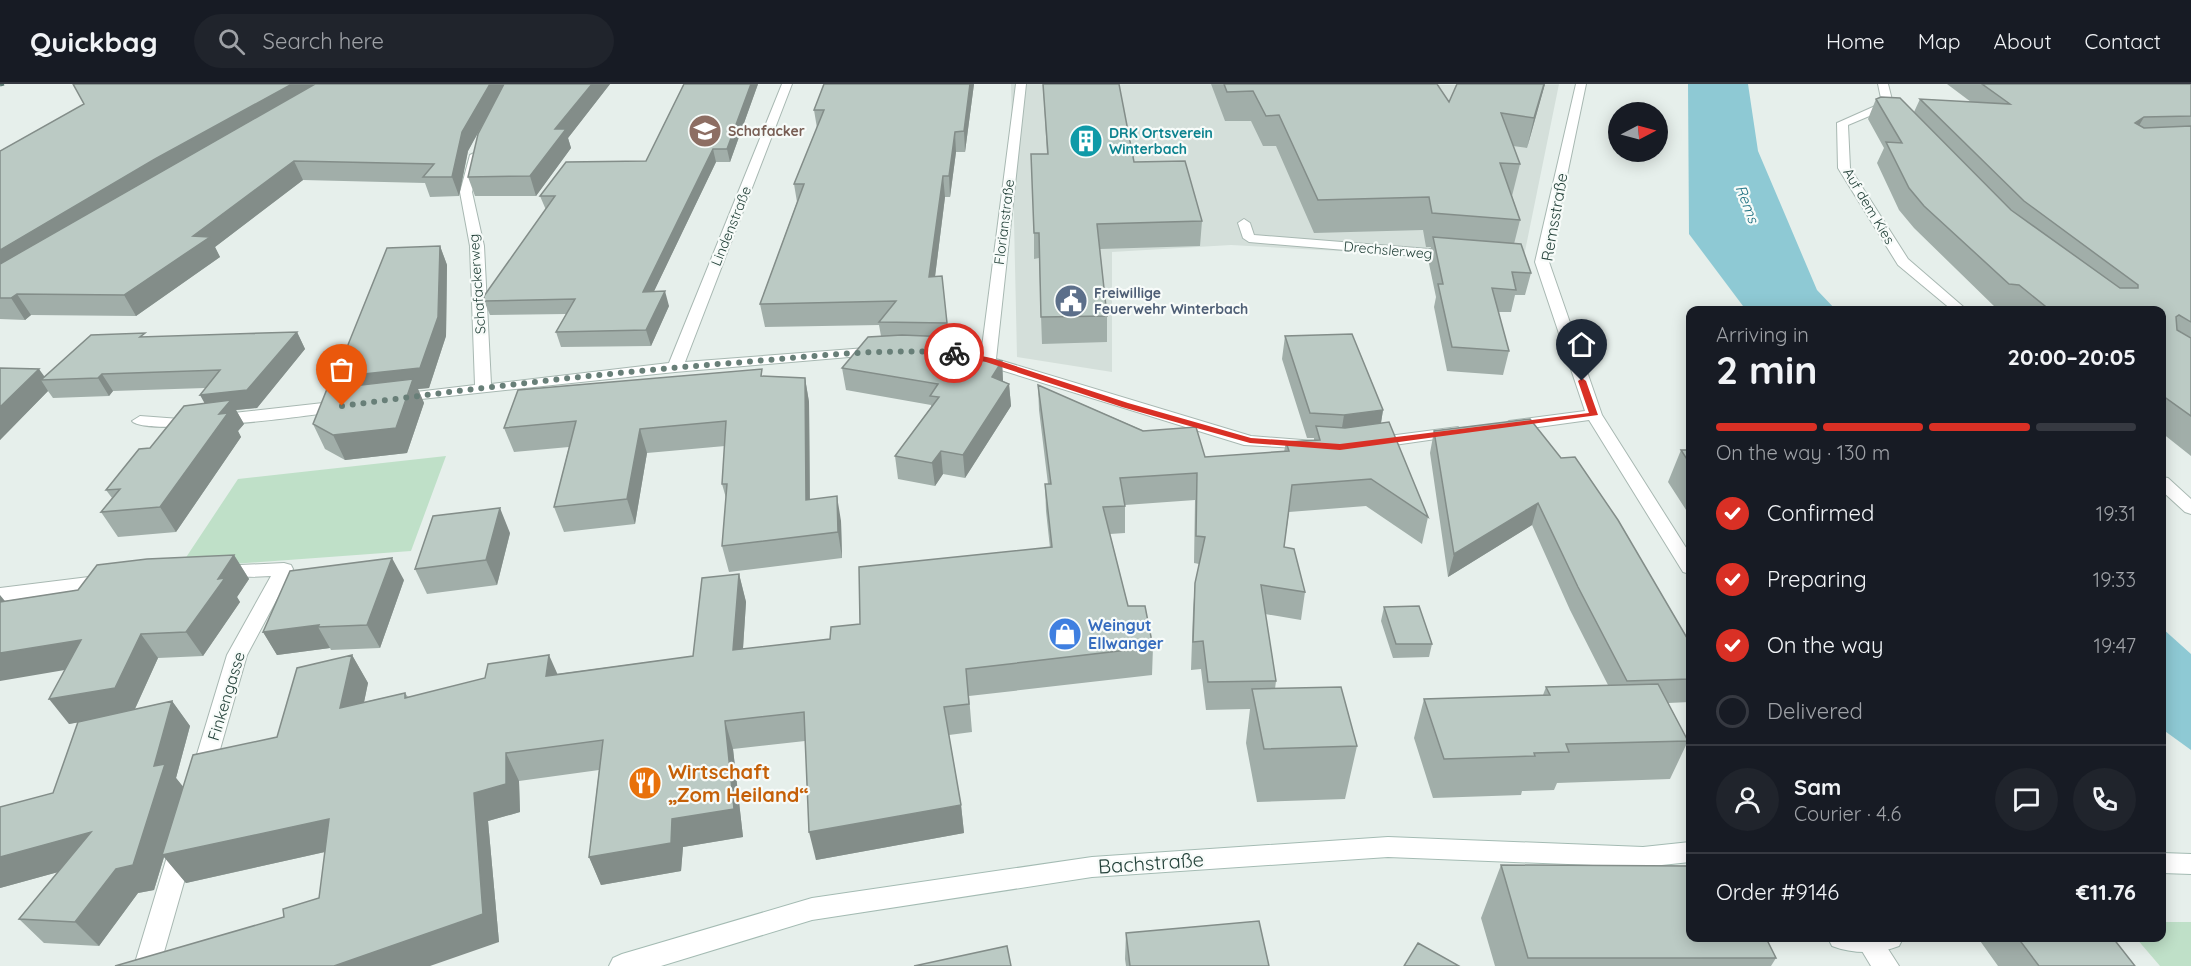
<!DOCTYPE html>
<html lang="en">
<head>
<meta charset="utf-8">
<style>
  :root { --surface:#171b24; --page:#20242c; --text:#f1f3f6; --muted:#9ea1a6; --line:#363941; --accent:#d93025 }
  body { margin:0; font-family:Quicksand,sans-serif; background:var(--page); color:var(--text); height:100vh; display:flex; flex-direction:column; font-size:22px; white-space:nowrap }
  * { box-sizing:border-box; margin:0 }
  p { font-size:20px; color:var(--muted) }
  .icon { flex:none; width:33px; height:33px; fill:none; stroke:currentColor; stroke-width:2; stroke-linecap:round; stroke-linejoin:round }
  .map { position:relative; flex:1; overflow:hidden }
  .panel { position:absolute; left:1686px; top:222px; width:480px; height:636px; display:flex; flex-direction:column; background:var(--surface); border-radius:12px; box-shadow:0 3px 15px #0003 }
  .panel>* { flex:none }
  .needle { width:39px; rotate:84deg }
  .controls { position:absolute; left:1608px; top:18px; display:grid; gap:12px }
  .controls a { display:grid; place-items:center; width:60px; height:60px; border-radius:50%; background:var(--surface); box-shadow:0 3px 15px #0003; font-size:30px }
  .pin { position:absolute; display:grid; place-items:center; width:51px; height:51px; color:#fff; margin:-62px -26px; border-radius:50% 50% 50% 0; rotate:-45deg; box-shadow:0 0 6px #0007 }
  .pin .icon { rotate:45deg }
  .courier { position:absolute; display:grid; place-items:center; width:60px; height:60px; margin:-30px; border:4px solid #d93025; border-radius:50%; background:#fff; color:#222; box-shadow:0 2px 8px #0007 }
  .headline em { font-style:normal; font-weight:700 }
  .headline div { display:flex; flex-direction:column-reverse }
  .headline { display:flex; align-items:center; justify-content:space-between; height:102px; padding:0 30px }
  h1 { font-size:39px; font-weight:700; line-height:45px }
  .bar { display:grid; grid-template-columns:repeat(4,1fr); gap:9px 6px; align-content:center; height:72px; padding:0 30px }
  .bar i { height:8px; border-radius:4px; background:var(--line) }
  .bar .on { background:var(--accent) }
  .bar p { grid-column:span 4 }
  .line { display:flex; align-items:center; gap:15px; padding:0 30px; border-top:2px solid var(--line) }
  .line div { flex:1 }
  .round { display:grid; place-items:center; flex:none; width:63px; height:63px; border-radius:32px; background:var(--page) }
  ol { padding:0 30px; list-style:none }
  li { display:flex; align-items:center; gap:18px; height:66px }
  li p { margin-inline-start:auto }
  li .icon { padding:6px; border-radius:50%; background:var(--accent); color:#fff; stroke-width:4 }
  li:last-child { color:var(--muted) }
  li i { width:33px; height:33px; border:3px solid var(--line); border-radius:50% }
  header { display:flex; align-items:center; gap:36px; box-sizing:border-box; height:84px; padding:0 30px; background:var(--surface); border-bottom:2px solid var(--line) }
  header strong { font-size:28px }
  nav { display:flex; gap:33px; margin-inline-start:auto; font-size:21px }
  .search { width:420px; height:54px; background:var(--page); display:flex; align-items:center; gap:15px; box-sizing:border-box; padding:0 21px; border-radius:33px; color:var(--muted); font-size:22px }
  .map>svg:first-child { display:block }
  .built { fill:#d4dfda }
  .green { fill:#bfe0c8 }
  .water { fill:#8ec9d4 }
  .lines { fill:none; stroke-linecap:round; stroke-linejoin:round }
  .minor-casing { stroke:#a8b8b2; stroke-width:2 }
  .secondary-casing { stroke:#a4bbb3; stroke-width:2 }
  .minor { fill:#fff; fill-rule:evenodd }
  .secondary { fill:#fff; fill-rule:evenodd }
  .rail { stroke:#5f7d75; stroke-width:3; stroke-dasharray:8 4; stroke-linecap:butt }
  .wall { fill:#a1aea9 }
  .shaded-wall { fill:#838d89 }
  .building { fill:#bbcac4; stroke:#838d89; stroke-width:1.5 }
  .route { fill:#d93025 }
  .done { stroke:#687f78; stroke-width:6; stroke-dasharray:0 10.8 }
  .labels { text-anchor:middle; stroke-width:4.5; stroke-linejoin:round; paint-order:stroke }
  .far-education-label { font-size:14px; font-weight:bold; fill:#785e54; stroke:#f7fbf9; text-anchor:start }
  .far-culture-label { font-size:14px; font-weight:bold; fill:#0d838f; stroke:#f7fbf9; text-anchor:start }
  .far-street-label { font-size:14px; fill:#24423a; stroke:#f7fbf9 }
  .far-service-label { font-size:14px; font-weight:bold; fill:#4e5e75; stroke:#f7fbf9; text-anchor:start }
  .far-water-label { font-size:15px; font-style:italic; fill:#1c6f80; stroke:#f7fbf9 }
  .street-label { font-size:16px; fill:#24423a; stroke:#f7fbf9 }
  .shop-label { font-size:16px; font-weight:bold; fill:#366cbe; stroke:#f7fbf9; text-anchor:start }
  .near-food-label { font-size:20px; font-weight:bold; fill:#c56008; stroke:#f7fbf9; text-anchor:start }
  .near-street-label { font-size:20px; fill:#24423a; stroke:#f7fbf9 }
</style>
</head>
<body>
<header>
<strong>Quickbag</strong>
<div class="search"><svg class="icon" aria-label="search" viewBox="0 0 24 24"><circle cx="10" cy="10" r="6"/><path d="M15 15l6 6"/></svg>Search here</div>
<nav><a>Home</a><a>Map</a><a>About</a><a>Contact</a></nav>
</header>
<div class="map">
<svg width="2191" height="882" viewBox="0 0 2191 882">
  <rect width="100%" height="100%" fill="#e6efeb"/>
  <path class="built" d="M1011,0H1559L1523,177L1231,161L1112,168V288L1017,273Z"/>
  <path class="green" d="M446,372L411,467L179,484L238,395Z
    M2162,838H2191V882H2160L2136,854H2162Z"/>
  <path class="water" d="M1688,0H1748L1758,67L1817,206L1836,226H1746L1689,150Z
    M2162,544L2191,570V666L2162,645Z"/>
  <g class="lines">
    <defs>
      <path id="minor" d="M782,0H792L685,278L879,263L884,264L886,267L884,270L675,288L393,318L391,315L399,310L475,301L470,162L460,108L470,71L476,68L482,71L472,108L484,162L491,300L669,279Z
        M1016,0H1026L996,275L1251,352L1315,357L1317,361L1315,365L1244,361L975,278L972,275L975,272L981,271Z
        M1576,0H1586L1549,178L1602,331L1690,470V490L1683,488L1589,336L1509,347L1501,342L1509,337L1585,327L1535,178Z
        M1878,0H1888L1893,20L1905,34L1896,36L1886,25L1848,41L1850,84L1908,175L1967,226H1952L1898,181L1838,84L1837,39L1882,19Z
        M1244,135L1250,139L1254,151L1454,167L1461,171L1454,175L1249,158L1243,154L1238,139Z
        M341,317L349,322L347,325C320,332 145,353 132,337L140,332L180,335Z
        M1458,343L1466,348L1464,351L1373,364L1365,359L1373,354Z
        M2162,393L2168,394L2191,415V430L2185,428L2162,407Z
        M284,479L291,481L293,485L247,571L213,690L210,696L202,699L194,696L191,690L227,571L271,492L219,494L212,492L210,488L212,484L219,482Z
        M105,491L112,492L114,497L112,502L0,518V504Z
        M182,753L190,756L194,763L160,882H134L170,763L174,756Z
        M1858,854H1881L1899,882H1871L1856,857Z"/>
      <path id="secondary" d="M1388,753L1643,763L1690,758V778L1643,783L1388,773L1092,793L812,836L661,882H609L613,874L622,870L812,814L1092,773Z
        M2162,769L2191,770V790L2162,789Z
        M1828,854H1903L1899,862C1878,870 1853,870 1832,862Z"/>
    </defs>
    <use href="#minor" class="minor-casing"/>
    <use href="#secondary" class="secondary-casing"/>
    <use href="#minor" class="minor"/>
    <use href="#secondary" class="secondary"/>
    <path class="rail" d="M0,1L4,0"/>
  </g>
  <path class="wall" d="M313,0V1L315,0H610L568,54L571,64L536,112H475L468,93L493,21L468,67L459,112L430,113L425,99L303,96L215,163L220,173L136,232L31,231L25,236L0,235V67Z
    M684,0H758L730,78H716L654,207L669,222L651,262L561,263L556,248L566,230L490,231L484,217L546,126L540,112L646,77Z
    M824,0H974L965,68H956L950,113H945L935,193L942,192L950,268L1002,277L1003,297L1009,300L1011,322L965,394L943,390L935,402L898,395L895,372L931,323V321L846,306L842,284L881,252L879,241L765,243L760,220L797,118L794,100L817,44L814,26Z
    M1043,0L1134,78L1202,137L1200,162L1100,165L1107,232V258L1042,260L1039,174L1034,175V149L1047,70Z
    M1211,0H1437L1449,18L1545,0L1527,64L1513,62L1520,80L1512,112L1520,136L1514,160L1531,189L1525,211H1515L1511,228H1498L1509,267L1503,291L1447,287L1434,223L1436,213L1428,175L1431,163H1426L1423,146L1314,149L1276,62H1263L1251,37H1225Z
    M1947,0H2191V372L2162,349V226H2008L2006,224H1996L1914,144L1899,126L1877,79L1884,64L1868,35L1876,15L1914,28L1920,15L1971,18Z
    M440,162L447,181L446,252L429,304L418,305L424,319L407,369L345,376L325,365L313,340Z
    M297,248L305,265L257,324L236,326L244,340L238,347L241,353L176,448L118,453L101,428L112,414L106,406L150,364L204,319L205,304L113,307L109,312L53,314L48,307L0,356V284L45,293L147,253Z
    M1285,252L1383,326L1381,339L1428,433L1422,460L1366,422L1289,428L1284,463L1305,508L1301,536L1265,530L1276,597L1275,605L1357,662L1345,715L1257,718L1246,659L1250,625L1206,626L1201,585L1191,586L1193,527L1195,499L1199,480L1194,479L1195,416L1125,421V449L1110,450L1128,522L1153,563L1152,591L969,612L972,648L949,651L961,721L964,749L816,776L805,657L733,665L743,753L683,763L681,787L601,801L589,773L599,686L519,697L520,728L488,737L499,858L284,833L319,814L325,768L186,799L164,773L154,806L138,809L99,862L44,859L19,835L58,788L0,804V723L53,709L83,637L69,640L65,586L5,517L78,506L234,471L249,495L237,513L240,518L203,572L158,574L135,625L172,617L190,642L176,694L183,703L277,653L352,571L368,599L364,618L405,609L408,613L557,590L693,572L739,490L746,518L743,565L830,555L860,540L1050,464L1046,427L1045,400H1048L1039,326L1038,301L1205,373L1284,368L1286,358L1314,356V354H1307L1282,275Z
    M764,292L805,294L809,318L810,415L841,437L842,474L729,488L722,462L726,414L722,400L725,362L647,369L635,440L564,448L554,423L569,363L514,368L504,344Z
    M1530,335L1690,559V618L1668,619L1688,657L1670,695L1557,699L1554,706L1522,707L1521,711L1433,714L1414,654L1424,615L1543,611L1546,603L1608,601L1570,526L1532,441L1448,493L1430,369L1434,347Z
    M1681,366H1690V432L1668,398Z
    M510,449L497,501L427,510L415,485Z
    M404,496L380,564L331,566L330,564L277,571L263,548Z
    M1384,523L1432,560L1429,573L1393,574L1381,537Z
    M1501,781L1776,874L1771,882H1495L1481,834Z
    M1126,849L1269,882H1126L1125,875Z
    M1978,854H2113L2135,882H1998Z"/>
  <path class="shaded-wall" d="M292,0H313L316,8L0,194V166L155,75Z
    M490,0H505L468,67L459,112L452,93L462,48Z
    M592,0H610L568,54L571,64L536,112L530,92L555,45Z
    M751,0H758L730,78L727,65Z
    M970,0H974L965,68L964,47Z
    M1544,0H1545L1527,64L1534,34Z
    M2144,33L2132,54L2135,39Z
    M955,48L956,68L950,113L949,92Z
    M713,65L716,78L647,222L643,208Z
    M294,77L303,96L215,163L220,173L136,232L124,211L193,152Z
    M943,92L945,113L932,216L929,193Z
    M440,162L447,181L446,252L429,304L418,305L424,319L407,369L345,376L333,351L345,314L335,293Z
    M665,207L669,222L651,262L646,246Z
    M17,210L31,231L25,236L11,214Z
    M297,248L305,265L257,324L236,326L244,340L238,347L241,353L176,448L160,423L210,329L200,311Z
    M1002,277L1003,298L992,293Z
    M39,285L47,296H41L48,307L0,356V323Z
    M102,290L113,307L109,312L98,294Z
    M805,294L809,318L810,441L806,416Z
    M1009,300L1011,322L965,394L963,371Z
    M1383,326L1379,351L1340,356L1344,331Z
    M640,345L647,369L635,440L627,415Z
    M941,367L943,390L935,402L932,379Z
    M837,412L841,437L842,474L838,448Z
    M1538,419L1532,441L1448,493L1454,470Z
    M500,424L510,449L497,501L486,476Z
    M234,471L249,495L237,513L240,518L203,572L186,548L218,495Z
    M392,474L404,496L380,564L367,541Z
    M739,490L746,518L741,594L733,566Z
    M0,511L14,528L0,534Z
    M319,541L318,543L330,564L277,571L263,548Z
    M141,550L158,574L133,629L69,640L49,615Z
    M81,556L100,580L0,597V569Z
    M352,571L368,599L357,652L340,624Z
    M549,571L561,598L546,592Z
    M172,617L190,642L176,694L185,705L329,735L347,763L186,799L164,773L154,806L138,809L99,862L75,838L154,682Z
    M725,637L733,665L743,753L683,763L681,787L601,801L589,773L672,735Z
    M506,669L519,697L520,728L488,737L499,858L430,882H334Z
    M961,721L964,749L816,776L809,748Z
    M91,748L113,773L0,804V773Z"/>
  <path class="building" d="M73,0H292L155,75L0,166V67L84,20Z
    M315,0H490L462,48L452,93H423L434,80L294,77L193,152L210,153L124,211L17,210L11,214H0V180Z
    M504,0H592L555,45H566L530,92L468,93L478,50Z
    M684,0H751L727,65H713L643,208L665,207L646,246L556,248L575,215L484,217V212L555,112H540L566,78L646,77Z
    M824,0H970L964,47L955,48L949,92H943L929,193L942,192L947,239L879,238L896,217L760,220L804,100H794L824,26H814Z
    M1043,0H1119L1134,78L1185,77L1202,137L1097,140L1107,232L1041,233L1039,149H1034L1031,70H1048Z
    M1224,0H1437L1449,18L1457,0H1544L1534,34L1501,29L1520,80L1500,79L1520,136L1432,129L1429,113L1318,116L1279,31L1266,32L1253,7L1227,8Z
    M1982,0H2191V32L2144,33L2135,39L2144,44L2191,42V238L2179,231L2176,233L2177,246L2191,254V332L2163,312H2162V226H2050L2019,201L2009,200L1924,122L1909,104L1886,58L1902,59L1876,15L1881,13L1900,14L2011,126L2120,204H2138V201L2024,117L1920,15L2010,20Z
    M1433,153L1521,160L1531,189L1512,188L1516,206L1492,204L1509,267L1452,263L1438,200H1443Z
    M440,162L438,233L420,284L335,293L387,164Z
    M297,248L247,306L200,311L220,286L102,290L98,294L41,296L91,251L145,249L140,253Z
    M1352,250L1383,326L1344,331L1310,329L1285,252Z
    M902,251L949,253L950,268L1002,277L992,293L1009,300L963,371L941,367L932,379L895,372L939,313L930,312L938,300L842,284L868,253Z
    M0,284L39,285L0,323Z
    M762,285L761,292L805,294L806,416L837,412L838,448L722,462L727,400H722L726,337L640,345L627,415L554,423L576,337L504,344L518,306Z
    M413,295L396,344L333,351L313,340L327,305Z
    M1038,301L1143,347L1196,343L1205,373L1289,367L1286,358L1320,356L1316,342L1345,344L1389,338L1428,433L1371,395L1292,401L1284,463L1294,465L1305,508L1261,501L1276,597L1208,598L1203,557L1193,558L1195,499L1205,453L1196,452L1197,389L1120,394L1125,422L1103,423L1128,522H1145L1153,563L966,585L969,620L944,623L961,721L809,748L804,628L725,637L734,725L672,735L671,759L589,773L603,656L506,669V700L474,709L483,830L334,882H115L284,833L283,825L319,814L329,735L162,771L193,671L277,653L297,584L352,571L340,624L405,609V614L485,594L488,580L549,571L546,592L693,572L702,494L739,490L733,566L830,555L831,543L860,540L859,483L1052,463L1045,400H1051Z
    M231,316L219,330L228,329L160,423L101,428L120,405L106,406L139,365L150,364L184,322Z
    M1530,335L1561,374L1575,373L1618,436L1690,559V595L1627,597L1578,503L1538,419L1454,470L1434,347Z
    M1681,366H1690V380Z
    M500,424L486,476L415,485L433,432Z
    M234,471L218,495L225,494L186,548L141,550L115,604L49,615L81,556L0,569V518L78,506L97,481L147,475Z
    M392,474L367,541L318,543L319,541L263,548L290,487Z
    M1419,522L1432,560H1396L1384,523Z
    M1658,600L1688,657L1566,660L1569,668L1534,669L1535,672L1444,675L1424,615L1550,611L1546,603Z
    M1341,603L1357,662L1264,665L1252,605Z
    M172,617L154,682L165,680L133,781L116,785L75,838L19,835L91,748L0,773V723L53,709L78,638Z
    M1501,781L1690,782V854H1766L1776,874H1528Z
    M1259,837L1269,882H1130L1126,849Z
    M2018,854H2113L2135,882H2039Z
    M1418,859L1459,882H1404Z
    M1007,862L1011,882H914Z"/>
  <path class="route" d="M954,266L991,274L1128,319L1251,354L1340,360L1589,329L1578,297L1582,294L1586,297L1598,331L1340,366L1250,359L1122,323L986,278L951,271Z"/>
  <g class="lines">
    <path class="done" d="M342,322C476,304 610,288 745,278C815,272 884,264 954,269"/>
  </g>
  <defs>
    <symbol id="school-disc" viewBox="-11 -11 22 22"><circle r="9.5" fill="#8d6e63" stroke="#f7fbf9"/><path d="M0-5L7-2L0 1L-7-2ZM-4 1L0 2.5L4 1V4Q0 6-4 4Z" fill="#fff"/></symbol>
    <symbol id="building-disc" viewBox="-11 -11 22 22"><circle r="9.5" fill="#0f9aa8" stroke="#f7fbf9"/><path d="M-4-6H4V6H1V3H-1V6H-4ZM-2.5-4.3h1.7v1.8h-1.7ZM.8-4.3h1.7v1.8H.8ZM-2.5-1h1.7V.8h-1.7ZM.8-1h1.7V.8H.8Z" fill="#fff"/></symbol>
    <symbol id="civic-disc" viewBox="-11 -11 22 22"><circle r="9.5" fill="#5c6f8a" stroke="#f7fbf9"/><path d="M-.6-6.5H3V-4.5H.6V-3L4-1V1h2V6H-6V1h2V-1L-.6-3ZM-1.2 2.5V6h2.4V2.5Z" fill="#fff"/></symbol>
    <symbol id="shop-disc" viewBox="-11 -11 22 22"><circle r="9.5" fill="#3f7fe0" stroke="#f7fbf9"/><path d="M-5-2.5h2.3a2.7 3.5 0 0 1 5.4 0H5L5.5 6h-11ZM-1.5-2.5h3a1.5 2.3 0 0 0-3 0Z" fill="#fff"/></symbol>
    <symbol id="restaurant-disc" viewBox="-11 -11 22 22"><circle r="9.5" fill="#e8710a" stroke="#f7fbf9"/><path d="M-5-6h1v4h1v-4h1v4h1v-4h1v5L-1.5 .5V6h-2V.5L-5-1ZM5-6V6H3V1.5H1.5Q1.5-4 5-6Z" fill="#fff"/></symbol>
  </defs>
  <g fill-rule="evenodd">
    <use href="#school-disc" x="686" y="28" width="38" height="38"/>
    <use href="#building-disc" x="1067" y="38" width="38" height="38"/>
    <use href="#civic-disc" x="1052" y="198" width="38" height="38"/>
    <use href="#shop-disc" x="1046" y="531" width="38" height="38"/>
    <use href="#restaurant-disc" x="626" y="680" width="38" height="38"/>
  </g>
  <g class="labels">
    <g class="far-education-label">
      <text x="728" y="52">Schafacker</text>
    </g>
    <g class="far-culture-label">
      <text x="1109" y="54">DRK Ortsverein<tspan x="1109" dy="16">Winterbach</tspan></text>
    </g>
    <g class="far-street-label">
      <text transform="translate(1869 122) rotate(59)" y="5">Auf dem Kies</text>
      <text transform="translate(1004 138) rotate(-83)" y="5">Florianstraße</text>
      <text transform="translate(731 142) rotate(-68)" y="5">Lindenstraße</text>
      <text transform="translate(1388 166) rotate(5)" y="5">Drechslerweg</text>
      <text transform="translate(477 200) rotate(-94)" y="5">Schafackerweg</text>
    </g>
    <g class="far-service-label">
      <text x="1094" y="214">Freiwillige<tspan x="1094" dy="16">Feuerwehr Winterbach</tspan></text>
    </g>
    <g class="far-water-label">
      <text transform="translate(1747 120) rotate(69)" y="5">Rems</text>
    </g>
    <g class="street-label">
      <text transform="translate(1554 133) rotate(-80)" y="6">Remsstraße</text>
      <text transform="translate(226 612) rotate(-73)" y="6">Finkengasse</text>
    </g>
    <g class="shop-label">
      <text x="1088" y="547">Weingut<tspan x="1088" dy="18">Ellwanger</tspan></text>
    </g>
    <g class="near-food-label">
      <text x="668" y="695">Wirtschaft<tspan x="668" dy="23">„Zom Heiland“</tspan></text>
    </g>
    <g class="near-street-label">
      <text transform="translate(1151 779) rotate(-4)" y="7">Bachstraße</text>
    </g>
  </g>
</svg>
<div class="controls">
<a><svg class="needle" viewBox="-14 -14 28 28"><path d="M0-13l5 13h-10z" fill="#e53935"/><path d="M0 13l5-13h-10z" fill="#9ea1a6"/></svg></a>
</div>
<div class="pin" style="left:342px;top:322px;background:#ea580c"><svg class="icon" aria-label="bag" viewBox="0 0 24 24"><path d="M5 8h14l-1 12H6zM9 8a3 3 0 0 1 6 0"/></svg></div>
<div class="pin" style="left:1582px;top:297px;background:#1f2937"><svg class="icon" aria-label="home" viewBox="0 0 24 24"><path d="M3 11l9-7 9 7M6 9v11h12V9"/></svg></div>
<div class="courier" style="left:954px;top:269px"><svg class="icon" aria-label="bike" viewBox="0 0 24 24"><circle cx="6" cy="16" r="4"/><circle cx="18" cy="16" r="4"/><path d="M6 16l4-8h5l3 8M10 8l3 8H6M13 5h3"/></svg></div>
<section class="panel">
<div class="headline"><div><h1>2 min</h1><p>Arriving in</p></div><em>20:00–20:05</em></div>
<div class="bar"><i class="on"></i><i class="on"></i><i class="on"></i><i></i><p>On the way · 130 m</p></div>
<ol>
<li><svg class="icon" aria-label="check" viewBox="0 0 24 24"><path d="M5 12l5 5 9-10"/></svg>Confirmed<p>19:31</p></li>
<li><svg class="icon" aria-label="check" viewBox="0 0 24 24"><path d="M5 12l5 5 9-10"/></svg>Preparing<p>19:33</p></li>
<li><svg class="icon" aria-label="check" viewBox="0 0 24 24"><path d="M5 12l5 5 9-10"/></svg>On the way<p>19:47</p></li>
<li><i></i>Delivered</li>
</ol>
<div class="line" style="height:108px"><a class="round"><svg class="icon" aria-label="person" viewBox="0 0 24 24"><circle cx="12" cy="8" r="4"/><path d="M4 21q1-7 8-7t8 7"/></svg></a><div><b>Sam</b><p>Courier · 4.6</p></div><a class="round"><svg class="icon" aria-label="chat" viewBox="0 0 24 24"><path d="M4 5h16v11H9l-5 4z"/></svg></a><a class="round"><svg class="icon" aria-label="phone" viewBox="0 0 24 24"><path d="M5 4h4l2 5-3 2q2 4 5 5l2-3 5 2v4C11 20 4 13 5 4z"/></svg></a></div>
<div class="line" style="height:78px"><div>Order #9146</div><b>€11.76</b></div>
</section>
</div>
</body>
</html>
